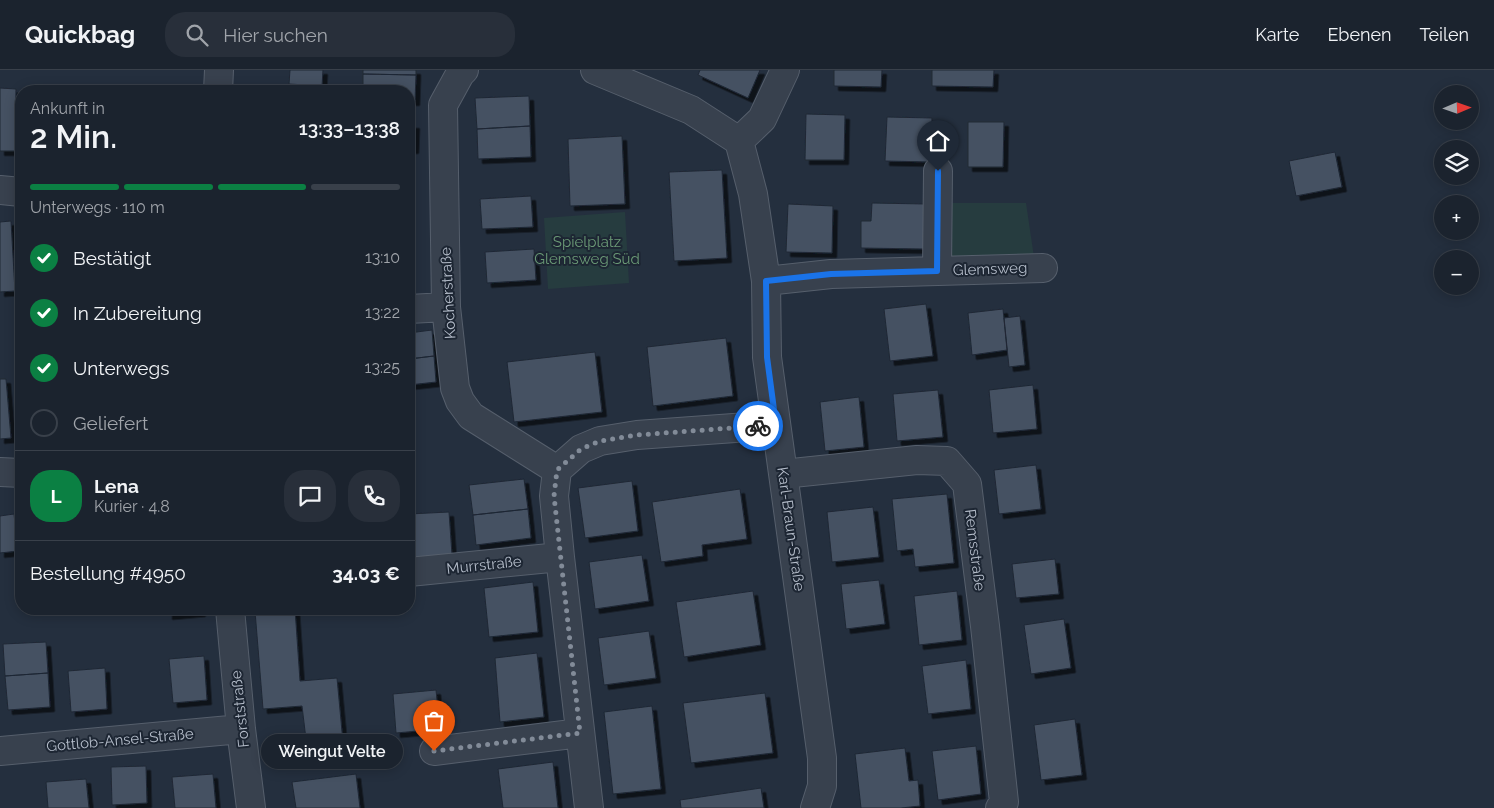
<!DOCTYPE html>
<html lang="de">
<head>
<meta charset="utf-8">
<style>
  :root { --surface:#1b232e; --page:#282f3a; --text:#f1f3f6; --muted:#a0a4aa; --line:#39404a; --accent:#0b8043 }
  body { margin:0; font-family:Raleway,sans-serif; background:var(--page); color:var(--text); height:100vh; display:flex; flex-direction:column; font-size:19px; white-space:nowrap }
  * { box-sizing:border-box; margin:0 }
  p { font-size:16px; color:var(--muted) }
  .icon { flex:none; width:28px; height:28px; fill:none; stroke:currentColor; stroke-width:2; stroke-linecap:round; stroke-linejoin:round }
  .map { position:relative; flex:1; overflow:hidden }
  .details { position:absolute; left:15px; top:15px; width:400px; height:530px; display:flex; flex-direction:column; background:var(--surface); border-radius:20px; box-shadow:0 2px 12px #0003,0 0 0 1px var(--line) }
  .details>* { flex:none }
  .needle { width:32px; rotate:88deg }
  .buttons { position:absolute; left:1434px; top:15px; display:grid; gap:10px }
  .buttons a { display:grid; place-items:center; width:45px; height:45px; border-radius:50%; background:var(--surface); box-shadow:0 2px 12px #0003,0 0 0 1px var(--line); font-size:25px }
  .pin { position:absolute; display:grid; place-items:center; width:42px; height:42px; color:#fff; margin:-51px -21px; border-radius:50% 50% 50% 0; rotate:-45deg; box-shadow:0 0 5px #0007 }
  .pin .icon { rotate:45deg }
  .courier { position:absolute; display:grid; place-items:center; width:50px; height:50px; margin:-25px; border:4px solid #1a73e8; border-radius:50%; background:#fff; color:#222; box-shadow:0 1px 6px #0007 }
  .bubble { position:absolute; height:35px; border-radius:18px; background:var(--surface); box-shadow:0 2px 12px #0003,0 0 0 1px var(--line); font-size:16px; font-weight:600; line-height:35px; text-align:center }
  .overview em { font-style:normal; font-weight:600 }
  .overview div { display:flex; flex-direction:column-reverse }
  .overview { display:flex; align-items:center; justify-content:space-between; height:85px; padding:0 15px }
  h1 { font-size:32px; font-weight:600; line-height:38px }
  .bar { display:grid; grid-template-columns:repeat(4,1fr); gap:8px 5px; align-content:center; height:60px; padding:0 15px }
  .bar i { height:6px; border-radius:4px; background:var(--line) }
  .bar .current { background:var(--accent) }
  .bar p { grid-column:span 4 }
  .line { display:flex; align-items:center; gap:12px; padding:0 15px; border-top:1px solid var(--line) }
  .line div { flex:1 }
  .round { display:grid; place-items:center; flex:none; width:52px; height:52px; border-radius:20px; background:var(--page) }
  ol { padding:0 15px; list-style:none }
  li { display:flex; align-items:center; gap:15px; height:55px }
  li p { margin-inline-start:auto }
  li .icon { padding:5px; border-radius:50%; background:var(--accent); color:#fff; stroke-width:4 }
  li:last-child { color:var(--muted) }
  li i { width:28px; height:28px; border:2px solid var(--line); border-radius:50% }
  header { display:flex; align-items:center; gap:30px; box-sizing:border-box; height:70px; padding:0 25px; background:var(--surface); border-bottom:1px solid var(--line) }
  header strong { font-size:24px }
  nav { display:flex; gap:28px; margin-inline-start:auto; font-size:18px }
  .search { width:350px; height:45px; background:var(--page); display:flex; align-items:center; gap:12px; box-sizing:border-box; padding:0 18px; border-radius:20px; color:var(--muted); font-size:19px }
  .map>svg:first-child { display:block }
  .green { fill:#263c3f }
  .building { fill:#455162; stroke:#1f2835; filter:url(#shadow) }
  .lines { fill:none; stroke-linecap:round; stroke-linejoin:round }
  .minor-casing { stroke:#565f6c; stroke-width:30 }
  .minor { stroke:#38414e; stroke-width:28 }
  .done { stroke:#828b98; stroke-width:5; stroke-dasharray:0 9 }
  .route { stroke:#1a73e8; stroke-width:6 }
  .labels { text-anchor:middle; stroke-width:4; stroke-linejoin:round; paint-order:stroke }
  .park-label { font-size:15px; fill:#6b9a76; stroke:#1d2633 }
  .street-label { font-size:15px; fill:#b4bcc9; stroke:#1d2633 }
</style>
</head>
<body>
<header>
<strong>Quickbag</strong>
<div class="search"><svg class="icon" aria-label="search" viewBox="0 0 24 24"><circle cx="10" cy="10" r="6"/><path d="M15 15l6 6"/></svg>Hier suchen</div>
<nav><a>Karte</a><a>Ebenen</a><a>Teilen</a></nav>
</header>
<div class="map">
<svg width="1494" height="738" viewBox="0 0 1494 738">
  <defs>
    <filter id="shadow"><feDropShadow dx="4.5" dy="4.5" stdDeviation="0" flood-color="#0009"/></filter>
  </defs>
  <rect width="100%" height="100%" fill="#242f3e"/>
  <path class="green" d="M951,133H1026L1034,187L958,193L950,187L952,157Z
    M625,142L629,213L548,219L544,148Z"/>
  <path class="building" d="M290,0H323L322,16L289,14Z
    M363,0H416V5L363,4Z
    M700,0H760L748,28L698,5Z
    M834,0H882L881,17L834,16Z
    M932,0H994L993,17L932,16Z
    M363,4L416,5L415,31H409V21H363Z
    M0,18L16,19L15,81H0Z
    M529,26L530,56L477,59L475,28Z
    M806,44L845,45L844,90H805Z
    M887,47L932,48L931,92L885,91Z
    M968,52H1004L1003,97H968Z
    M409,54H415L414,79H409Z
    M530,56L531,87L478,89L477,59Z
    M622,66L625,134L570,136L568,69Z
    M1335,82L1342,117L1296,126L1289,91Z
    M722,100L727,188L674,191L669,102Z
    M531,126L533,157L482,159L480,129Z
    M872,133L925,134L924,179L861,178V151H871Z
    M788,134L833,136L832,183L786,182Z
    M11,151L15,221L0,222V152Z
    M534,179L536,210L487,213L485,182Z
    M926,234L933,286L890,291L884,239Z
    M1003,239L1007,280L972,285L968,243Z
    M1020,246L1025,295L1009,297L1004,248Z
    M432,260L434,286L409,289V263Z
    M726,268L733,326L653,336L647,277Z
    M595,282L602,342L514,352L507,292Z
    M434,286L436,312L409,315V289Z
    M0,309H6L11,368L0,369Z
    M1033,315L1037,359L993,363L989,320Z
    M938,320L943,367L897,371L893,324Z
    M859,327L864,377L825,381L820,332Z
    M1036,395L1041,439L999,444L994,400Z
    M524,409L528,439L473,445L469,415Z
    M632,411L638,461L585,468L578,418Z
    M740,419L747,469L702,475L703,486L661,492L652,432Z
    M947,424L954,493L915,497L913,479L897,481L892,429Z
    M873,437L879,487L832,492L827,442Z
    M528,439L531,468L476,475L473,445Z
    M449,442L452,485L409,488V444Z
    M14,444L18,481L0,483V446Z
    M642,485L649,531L595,539L589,492Z
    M1055,489L1059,524L1016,528L1012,494Z
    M879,510L885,554L846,559L841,514Z
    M533,512L538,562L489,567L484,518Z
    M753,521L761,575L684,587L676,532Z
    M957,521L962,570L919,575L914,526Z
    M168,539H201V542L168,545Z
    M281,539H295L300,611L337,608L344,683L308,686L302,636L263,639L255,541Z
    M1064,549L1071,598L1031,604L1024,555Z
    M649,561L656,608L604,615L598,568Z
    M46,572L48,603L5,606L3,574Z
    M537,583L544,647L500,652L495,588Z
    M204,586L207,630L173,633L169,589Z
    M966,590L971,639L928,644L922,596Z
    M105,598L107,639L71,642L68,601Z
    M48,603L50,637L8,640L5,606Z
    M436,620L440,659L396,663L393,624Z
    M765,623L773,683L691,693L683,633Z
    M652,636L661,719L613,724L604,642Z
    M1075,649L1082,705L1041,710L1034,655Z
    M976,676L981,724L938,730L932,681Z
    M905,678L909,711L918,710L920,736L901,738H861L855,684Z
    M553,692L558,738H503L498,699Z
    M146,696L147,733L112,735L111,697Z
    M213,704L216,738H175L172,707Z
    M356,704L360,738H296L292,712Z
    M86,709L89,738H48L46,712Z
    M761,718L764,738H681L680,730Z"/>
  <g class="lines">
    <defs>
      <path id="minor" d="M464,0L460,4L443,35L446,237L455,318L460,331L471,346L557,400
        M595,0L691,40L739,71L753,124L766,211L767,287L822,688V716L815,738
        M218,21L219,0
        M739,71L762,49L785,0
        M0,120L21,122
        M937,201L938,101
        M766,211L831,204L1043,198
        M409,239L446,237
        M0,402L21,403
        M783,404L917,390L947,391L967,414L985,556L1004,732L1000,738
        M409,502L560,487
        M230,539L241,659L251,738
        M0,681L241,659
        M434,681L580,663
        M589,738L560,487L554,426L557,400L581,379L600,371L637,365L776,355"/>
    </defs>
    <use href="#minor" class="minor-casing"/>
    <use href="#minor" class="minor"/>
  </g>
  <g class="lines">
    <path class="done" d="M434,681L580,663L554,426L557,400L581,379L600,371L637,365L758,356"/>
    <path class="route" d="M758,356L776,355L767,287L766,211L831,204L937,201L938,101"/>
  </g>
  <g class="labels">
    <g class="park-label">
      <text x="587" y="177">Spielplatz<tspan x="587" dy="17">Glemsweg Süd</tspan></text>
    </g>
    <g class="street-label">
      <text transform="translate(990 199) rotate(-2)" y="5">Glemsweg</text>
      <text transform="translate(448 223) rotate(-93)" y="5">Kocherstraße</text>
      <text transform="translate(791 459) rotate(82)" y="5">Karl-Braun-Straße</text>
      <text transform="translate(975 480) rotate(83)" y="5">Remsstraße</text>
      <text transform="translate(484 495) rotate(-6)" y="5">Murrstraße</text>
      <text transform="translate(240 639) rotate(-96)" y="5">Forststraße</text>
      <text transform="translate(120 670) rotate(-5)" y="5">Gottlob-Ansel-Straße</text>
    </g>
  </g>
</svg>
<div class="buttons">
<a><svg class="needle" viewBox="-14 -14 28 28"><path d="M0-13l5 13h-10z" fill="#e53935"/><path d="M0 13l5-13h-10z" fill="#a0a4aa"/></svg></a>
<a><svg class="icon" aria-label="layers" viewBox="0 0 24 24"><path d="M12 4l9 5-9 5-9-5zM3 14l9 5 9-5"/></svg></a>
<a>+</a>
<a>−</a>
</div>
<div class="pin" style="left:434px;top:681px;background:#ea580c"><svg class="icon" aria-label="bag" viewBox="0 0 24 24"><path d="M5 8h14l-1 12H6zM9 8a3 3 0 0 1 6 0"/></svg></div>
<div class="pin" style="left:938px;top:101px;background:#1f2937"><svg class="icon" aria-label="home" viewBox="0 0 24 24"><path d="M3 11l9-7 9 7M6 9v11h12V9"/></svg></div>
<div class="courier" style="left:758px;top:356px"><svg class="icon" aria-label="bike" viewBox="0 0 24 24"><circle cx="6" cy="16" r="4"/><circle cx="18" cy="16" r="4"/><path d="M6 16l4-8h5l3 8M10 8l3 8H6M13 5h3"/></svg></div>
<div class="bubble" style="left:261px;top:664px;width:142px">Weingut Velte</div>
<section class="details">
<div class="overview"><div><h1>2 Min.</h1><p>Ankunft in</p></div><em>13:33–13:38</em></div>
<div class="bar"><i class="current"></i><i class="current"></i><i class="current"></i><i></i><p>Unterwegs · 110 m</p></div>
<ol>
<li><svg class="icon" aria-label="check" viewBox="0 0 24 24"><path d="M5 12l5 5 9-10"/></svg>Bestätigt<p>13:10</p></li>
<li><svg class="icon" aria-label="check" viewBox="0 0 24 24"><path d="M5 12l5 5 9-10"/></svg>In Zubereitung<p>13:22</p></li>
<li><svg class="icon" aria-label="check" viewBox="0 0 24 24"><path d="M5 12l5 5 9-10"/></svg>Unterwegs<p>13:25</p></li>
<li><i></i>Geliefert</li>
</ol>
<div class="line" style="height:90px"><b class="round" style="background:var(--accent);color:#fff">L</b><div><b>Lena</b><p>Kurier · 4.8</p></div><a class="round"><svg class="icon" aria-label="chat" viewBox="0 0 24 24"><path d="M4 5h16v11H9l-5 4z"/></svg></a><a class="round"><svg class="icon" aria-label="phone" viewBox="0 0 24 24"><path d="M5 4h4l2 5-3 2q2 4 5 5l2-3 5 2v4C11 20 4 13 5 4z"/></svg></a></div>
<div class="line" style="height:65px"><div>Bestellung #4950</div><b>34.03 €</b></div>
</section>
</div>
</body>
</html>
